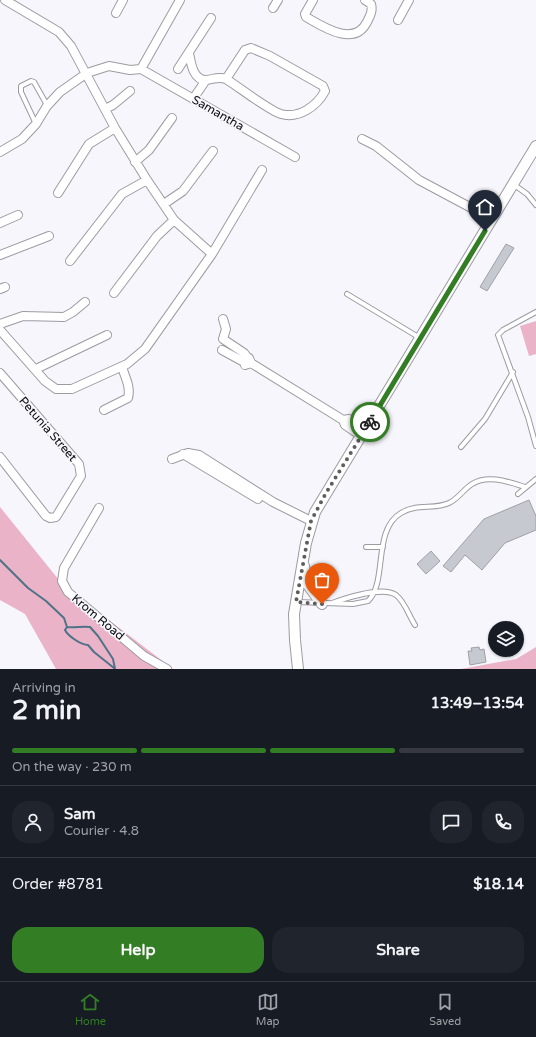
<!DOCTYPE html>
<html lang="en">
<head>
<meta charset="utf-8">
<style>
  :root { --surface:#171b24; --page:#20242c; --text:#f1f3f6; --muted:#9ea1a6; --line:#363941; --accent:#337d24 }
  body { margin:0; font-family:"Varela Round",sans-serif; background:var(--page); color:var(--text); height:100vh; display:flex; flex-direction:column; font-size:15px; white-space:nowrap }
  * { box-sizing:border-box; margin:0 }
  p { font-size:13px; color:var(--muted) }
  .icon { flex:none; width:22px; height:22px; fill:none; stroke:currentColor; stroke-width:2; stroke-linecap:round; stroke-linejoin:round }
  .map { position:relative; height:669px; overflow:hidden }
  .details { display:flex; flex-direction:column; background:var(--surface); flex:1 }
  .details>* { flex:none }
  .controls { position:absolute; left:488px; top:621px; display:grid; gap:8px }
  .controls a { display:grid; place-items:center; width:36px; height:36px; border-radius:50%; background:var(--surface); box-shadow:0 1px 3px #0004; font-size:20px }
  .pin { position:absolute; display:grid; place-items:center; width:34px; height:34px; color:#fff; margin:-41px -17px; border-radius:50% 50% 50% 0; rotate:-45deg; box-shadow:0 0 4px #0007 }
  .pin .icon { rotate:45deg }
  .courier { position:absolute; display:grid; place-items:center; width:40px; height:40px; margin:-20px; border:3px solid #337d24; border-radius:50%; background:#fff; color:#222; box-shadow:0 1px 5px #0007 }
  .overview em { font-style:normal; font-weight:700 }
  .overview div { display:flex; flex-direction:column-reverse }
  .overview { display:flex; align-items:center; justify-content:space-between; height:68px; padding:0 12px }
  h1 { font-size:26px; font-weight:700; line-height:30px }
  .bar { display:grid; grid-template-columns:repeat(4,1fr); gap:6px 4px; align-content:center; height:48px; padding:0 12px }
  .bar i { height:5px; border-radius:3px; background:var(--line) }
  .bar .current { background:var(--accent) }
  .bar p { grid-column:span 4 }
  .line { display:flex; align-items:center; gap:10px; padding:0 12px; border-top:1px solid var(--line) }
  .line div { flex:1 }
  .round { display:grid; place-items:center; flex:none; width:42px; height:42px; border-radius:16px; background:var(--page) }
  .cta { display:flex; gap:8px; margin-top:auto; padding:8px 12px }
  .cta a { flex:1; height:46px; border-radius:16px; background:var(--accent); color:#fff; font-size:16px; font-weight:700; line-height:46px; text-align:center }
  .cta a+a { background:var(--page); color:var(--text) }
  .menu { display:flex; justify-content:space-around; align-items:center; height:56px; border-top:1px solid var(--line); background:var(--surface); font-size:11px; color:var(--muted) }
  .menu a { display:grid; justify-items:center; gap:2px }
  .menu .current { color:var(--accent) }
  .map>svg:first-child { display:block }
  .green { fill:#ebb3c7 }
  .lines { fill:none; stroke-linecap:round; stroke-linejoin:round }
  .stream { stroke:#4e7388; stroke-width:2 }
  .building { fill:#c6c9cf; stroke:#9ea1a7 }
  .service-casing { stroke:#9c9ba1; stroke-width:6 }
  .minor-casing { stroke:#9c9ba1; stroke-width:10 }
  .tertiary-casing { stroke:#9c9ba1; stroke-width:12 }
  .service { stroke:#fff; stroke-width:4 }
  .minor { stroke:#fff; stroke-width:8 }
  .tertiary { stroke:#fff; stroke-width:10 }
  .done { stroke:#5e5e61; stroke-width:4; stroke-dasharray:0 7.2 }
  .route { stroke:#337d24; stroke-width:5 }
  .labels { text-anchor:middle; stroke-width:3.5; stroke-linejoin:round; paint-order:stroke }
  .street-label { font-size:12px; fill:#0c0c0e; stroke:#f7f6fc }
</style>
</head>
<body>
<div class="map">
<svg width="536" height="669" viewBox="0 0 536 669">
  <rect width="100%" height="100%" fill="#f7f6fc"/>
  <path class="green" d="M536,321V354L529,356L520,326Z
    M0,507L63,585L173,669H56L25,614L0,600Z
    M536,647V669H461L516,659Z"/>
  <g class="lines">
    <path class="stream" d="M0,560L28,588L46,601L64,618L67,627C75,628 82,626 90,627L98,636L113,659L115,669
      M67,627L65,630C68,636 81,645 88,645L94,652L114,668"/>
  </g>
  <path class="building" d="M506,244L514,248L487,291L480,287Z
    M529,500L536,516V530L505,543L482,570L465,555L451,572L443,566L484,519Z
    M431,551L440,561L426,574L417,564Z
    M479,647L480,650L484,649L486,662L470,665L468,651H472L471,648Z"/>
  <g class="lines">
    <defs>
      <path id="service" d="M36,124L21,92V86L31,81L34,82L47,105
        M513,184L527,194L536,205
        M347,294L420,338
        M536,312L503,330L498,335L528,417L536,446
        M461,447L485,419L513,372
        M518,494L536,479
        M366,547H383
        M297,602L353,604L368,601C388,582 372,530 401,513C417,503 434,510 449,503C458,499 464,489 472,484C488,474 509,482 525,487
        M332,603C346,598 383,586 396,595C405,602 409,616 415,625"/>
      <path id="minor" d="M5,0L59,32L71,46L115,128L147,180L174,220L212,254
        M313,0L305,14L306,17C322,26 354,48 367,22C370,16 373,11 371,4L365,0
        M273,8L278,0
        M116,13L123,0
        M398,20L409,0
        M189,53C191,63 193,81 207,80C215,79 218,76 226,79C239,87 268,110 281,114C299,119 317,106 325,91L323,86L270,56L251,48L245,50L226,79
        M141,69L295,157
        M141,69L180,0
        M178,69L211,18
        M193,99L206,80
        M105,109L113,105L130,91
        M362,139L376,146L419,180L492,219
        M0,152L22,139L36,124L47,106L60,92L87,73L109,66L130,70L141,69
        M135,162L149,150L172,118
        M58,193L89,144L115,128
        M164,204L183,191L213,151
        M0,223L18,215
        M0,255L49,236
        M70,261L122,194L147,180
        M0,289L5,287
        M114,293L157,236L174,220
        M223,319L226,329L223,339L244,353L247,357
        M0,324L23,316L64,317L73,312L85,302
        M0,330L45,381L56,389H72L127,364L145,349L212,254L262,170
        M222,350L244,362
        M251,363L249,358L244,359L245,365L251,363L343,420L349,419L366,429
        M36,369L107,335
        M0,373L79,464L81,476L56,517L50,518L46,516L0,457
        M104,410L128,398C131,387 125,377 122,367
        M343,420L345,425L361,436
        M183,454L258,499
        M172,459L188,453L199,455L273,502L311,521
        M99,508L64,568L62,581L68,592L144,656L167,669"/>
      <path id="tertiary" d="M304,566L308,585L322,604
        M298,669L295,640L294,614L306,543L315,512L536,146"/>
    </defs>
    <use href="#service" class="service-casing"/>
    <use href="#minor" class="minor-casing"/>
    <use href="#tertiary" class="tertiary-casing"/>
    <use href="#service" class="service"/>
    <use href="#minor" class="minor"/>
    <use href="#tertiary" class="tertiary"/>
  </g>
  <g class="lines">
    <path class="done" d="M322,604L296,602L311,521L326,493L370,422"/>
    <path class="route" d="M370,422L485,231"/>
  </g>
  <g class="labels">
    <g class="street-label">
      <text transform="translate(218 113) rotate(30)" y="4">Samantha</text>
      <text transform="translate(48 429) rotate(49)" y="4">Petunia Street</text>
      <text transform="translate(98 617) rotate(40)" y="4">Krom Road</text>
    </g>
  </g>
</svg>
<div class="controls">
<a><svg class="icon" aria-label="layers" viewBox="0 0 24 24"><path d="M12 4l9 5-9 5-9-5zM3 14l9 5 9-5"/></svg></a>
</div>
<div class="pin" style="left:322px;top:604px;background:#ea580c"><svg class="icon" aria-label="bag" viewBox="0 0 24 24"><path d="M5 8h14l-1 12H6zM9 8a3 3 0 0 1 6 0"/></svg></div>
<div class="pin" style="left:485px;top:231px;background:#1f2937"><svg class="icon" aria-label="home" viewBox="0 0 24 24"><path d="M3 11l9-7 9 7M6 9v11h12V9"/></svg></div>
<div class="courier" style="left:370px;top:422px"><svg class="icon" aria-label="bike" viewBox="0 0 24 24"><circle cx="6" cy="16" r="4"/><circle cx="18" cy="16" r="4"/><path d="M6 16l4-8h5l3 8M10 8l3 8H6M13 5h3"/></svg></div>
</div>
<section class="details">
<div class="overview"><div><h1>2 min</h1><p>Arriving in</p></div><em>13:49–13:54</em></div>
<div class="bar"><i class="current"></i><i class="current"></i><i class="current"></i><i></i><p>On the way · 230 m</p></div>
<div class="line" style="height:72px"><a class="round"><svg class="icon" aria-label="person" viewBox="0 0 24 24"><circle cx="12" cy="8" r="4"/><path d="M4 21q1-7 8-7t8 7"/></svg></a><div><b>Sam</b><p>Courier · 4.8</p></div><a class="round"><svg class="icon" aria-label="chat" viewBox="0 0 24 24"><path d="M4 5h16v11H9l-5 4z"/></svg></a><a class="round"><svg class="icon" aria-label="phone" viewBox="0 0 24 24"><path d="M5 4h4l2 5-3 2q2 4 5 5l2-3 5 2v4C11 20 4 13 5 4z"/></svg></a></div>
<div class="line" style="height:52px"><div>Order #8781</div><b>$18.14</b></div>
<div class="cta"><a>Help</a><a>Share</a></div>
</section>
<nav class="menu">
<a class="current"><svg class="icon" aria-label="home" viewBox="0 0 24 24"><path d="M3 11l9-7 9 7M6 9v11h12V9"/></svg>Home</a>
<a><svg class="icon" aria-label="map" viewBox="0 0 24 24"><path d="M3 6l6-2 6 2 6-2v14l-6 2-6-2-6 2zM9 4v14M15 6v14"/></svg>Map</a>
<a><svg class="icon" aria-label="saved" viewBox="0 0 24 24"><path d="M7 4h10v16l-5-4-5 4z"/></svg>Saved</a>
</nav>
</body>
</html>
